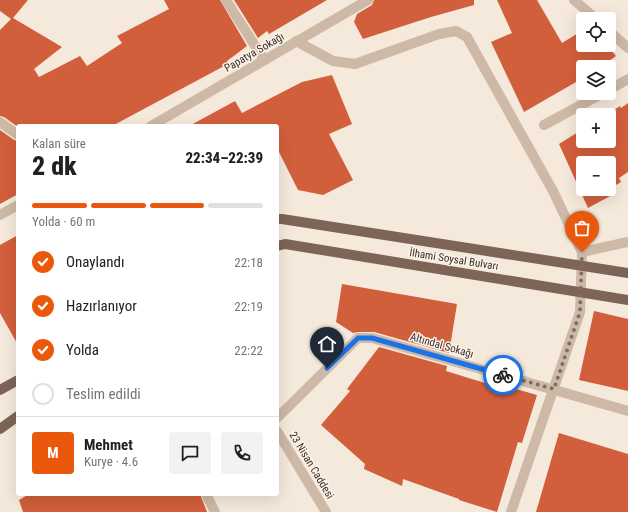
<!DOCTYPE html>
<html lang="tr">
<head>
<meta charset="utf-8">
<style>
  :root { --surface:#fff; --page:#f2f2f2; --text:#202124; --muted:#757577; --line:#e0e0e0; --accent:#ea580c }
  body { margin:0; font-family:"Roboto Condensed",sans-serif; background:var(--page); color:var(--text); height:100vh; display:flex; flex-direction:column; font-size:15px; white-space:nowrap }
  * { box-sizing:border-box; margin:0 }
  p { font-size:13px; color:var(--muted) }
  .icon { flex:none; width:22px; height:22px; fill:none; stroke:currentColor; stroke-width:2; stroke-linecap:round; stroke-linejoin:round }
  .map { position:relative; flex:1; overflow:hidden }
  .side { position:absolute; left:16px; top:124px; width:263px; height:372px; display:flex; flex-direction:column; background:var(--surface); border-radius:4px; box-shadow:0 4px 16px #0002 }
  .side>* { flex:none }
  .buttons { position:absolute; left:576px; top:12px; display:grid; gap:8px }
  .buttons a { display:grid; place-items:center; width:40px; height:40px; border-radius:4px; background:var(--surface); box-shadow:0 4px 16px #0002; font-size:20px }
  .pin { position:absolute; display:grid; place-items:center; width:34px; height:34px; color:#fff; margin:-41px -17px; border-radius:50% 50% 50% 0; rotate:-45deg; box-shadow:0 0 4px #0007 }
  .pin .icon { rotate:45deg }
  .courier { position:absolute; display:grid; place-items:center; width:40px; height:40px; margin:-20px; border:3px solid #1a73e8; border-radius:50%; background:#fff; color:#222; box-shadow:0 1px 5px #0007 }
  .head em { font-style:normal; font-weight:800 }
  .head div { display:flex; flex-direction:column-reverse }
  .head { display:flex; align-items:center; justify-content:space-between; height:68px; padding:0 16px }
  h1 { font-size:26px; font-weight:800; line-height:30px }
  .bar { display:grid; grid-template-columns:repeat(4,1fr); gap:6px 4px; align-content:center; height:48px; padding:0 16px }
  .bar i { height:5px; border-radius:3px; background:var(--line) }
  .bar .active { background:var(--accent) }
  .bar p { grid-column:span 4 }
  .line { display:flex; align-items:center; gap:10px; padding:0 16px; border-top:1px solid var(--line) }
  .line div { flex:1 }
  .round { display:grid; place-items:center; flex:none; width:42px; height:42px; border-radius:4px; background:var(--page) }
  ol { padding:0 16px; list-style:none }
  li { display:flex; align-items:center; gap:12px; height:44px }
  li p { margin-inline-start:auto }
  li .icon { padding:4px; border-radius:50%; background:var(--accent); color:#fff; stroke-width:4 }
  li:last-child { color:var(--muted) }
  li i { width:22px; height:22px; border:2px solid var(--line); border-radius:50% }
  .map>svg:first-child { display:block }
  .building { fill:#d25f3c; fill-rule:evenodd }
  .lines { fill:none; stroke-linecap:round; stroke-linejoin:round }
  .street { stroke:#ceb8a6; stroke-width:10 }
  .primary { stroke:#7d6457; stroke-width:10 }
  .done { stroke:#7b6f67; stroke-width:4; stroke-dasharray:0 7.2 }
  .route { stroke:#1a73e8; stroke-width:5 }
  .labels { text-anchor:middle; stroke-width:3; stroke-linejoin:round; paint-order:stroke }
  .street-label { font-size:11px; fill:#3a2d28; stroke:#fcf3e9 }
</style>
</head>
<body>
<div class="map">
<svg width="628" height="512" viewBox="0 0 628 512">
  <rect width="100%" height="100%" fill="#f5e9dc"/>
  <path class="building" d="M0,0H28L13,18L62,47L34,69L39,77L80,56L87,66L122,43L117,36L169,9L164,0H220L247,46L227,61L228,64L112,126L18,127L4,117L0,116V30L11,19L0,11Z
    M234,0H327L269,34L267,31L258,38Z
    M374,0H474V5L431,17L363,39L354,22L357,14L372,5Z
    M497,0H537L562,43L583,30V45H607L616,56L606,63L609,67H583V78L524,112L491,42L512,33Z
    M332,75L352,124L329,134L353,180L323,195L298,190L277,148V126H189L235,101L242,113L302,82Z
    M628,103V172L619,178L621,182L609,189L614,194L588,208L559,144L583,129V141H609V115H606L620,106L621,108ZM583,163H609V189H583Z
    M0,130L14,140L18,141V194L0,204Z
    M18,235V345L0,313V245Z
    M342,284L457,304L449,353L374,332H358L353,333L336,322Z
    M594,311L628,319V391L579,380Z
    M379,347L447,366L446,371L501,388L502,385L537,395L522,443L518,442L497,512L459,500V499L403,479L402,486L364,469L365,464L321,425L350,391L347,389Z
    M559,433L628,454V512H536Z
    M29,494H200L207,512H23L19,500Z"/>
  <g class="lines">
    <path class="street" d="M226,0L264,60
      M574,0L596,19
      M609,31L628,48
      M296,41L333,61L355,64L439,34L456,31L467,37L553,191L582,252
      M609,90L628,79
      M0,122L18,135
      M544,125L603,93
      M151,126L368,0
      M0,215L18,205
      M277,418L358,338H372L628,411
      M277,431L326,512
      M206,494L215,512
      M511,512L580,312L582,252L628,242"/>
    <path class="primary" d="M277,219H282L628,273
      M277,246L285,244L628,300
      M0,390L18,380
      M0,429L18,416"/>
  </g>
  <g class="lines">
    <path class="done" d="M503,375L554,389L580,312L582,252"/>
    <path class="route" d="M327,368L358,338H372L503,375"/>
  </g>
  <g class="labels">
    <g class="street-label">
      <text transform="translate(254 52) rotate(-30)" y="4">Papatya Sokağı</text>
      <text transform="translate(454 259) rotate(9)" y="4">İlhami Soysal Bulvarı</text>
      <text transform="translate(442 345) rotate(16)" y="4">Altındal Sokağı</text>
      <text transform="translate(312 465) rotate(59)" y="4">23 Nisan Caddesi</text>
    </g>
  </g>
</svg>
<div class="buttons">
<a><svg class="icon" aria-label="locate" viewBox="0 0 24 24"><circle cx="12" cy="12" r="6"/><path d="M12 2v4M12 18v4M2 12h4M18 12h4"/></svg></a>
<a><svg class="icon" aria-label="layers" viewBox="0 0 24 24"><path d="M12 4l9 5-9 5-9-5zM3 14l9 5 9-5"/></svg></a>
<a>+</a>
<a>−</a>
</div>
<div class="pin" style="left:582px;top:252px;background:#ea580c"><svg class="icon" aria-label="bag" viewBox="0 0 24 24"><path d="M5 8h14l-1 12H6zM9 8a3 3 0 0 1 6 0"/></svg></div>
<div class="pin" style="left:327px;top:368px;background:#1f2937"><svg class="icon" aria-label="home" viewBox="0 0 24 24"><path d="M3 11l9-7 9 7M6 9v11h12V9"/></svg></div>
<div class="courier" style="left:503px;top:375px"><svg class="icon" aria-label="bike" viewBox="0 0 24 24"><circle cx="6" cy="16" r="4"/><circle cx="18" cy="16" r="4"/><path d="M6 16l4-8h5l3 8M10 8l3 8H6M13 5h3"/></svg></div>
<section class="side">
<div class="head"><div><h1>2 dk</h1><p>Kalan süre</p></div><em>22:34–22:39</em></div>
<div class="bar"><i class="active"></i><i class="active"></i><i class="active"></i><i></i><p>Yolda · 60 m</p></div>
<ol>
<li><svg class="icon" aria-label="check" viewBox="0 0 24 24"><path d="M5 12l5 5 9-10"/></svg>Onaylandı<p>22:18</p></li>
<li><svg class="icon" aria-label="check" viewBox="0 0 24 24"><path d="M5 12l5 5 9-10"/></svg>Hazırlanıyor<p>22:19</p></li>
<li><svg class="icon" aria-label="check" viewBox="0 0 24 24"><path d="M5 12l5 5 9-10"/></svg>Yolda<p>22:22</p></li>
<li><i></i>Teslim edildi</li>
</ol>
<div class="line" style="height:72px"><b class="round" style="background:var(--accent);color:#fff">M</b><div><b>Mehmet</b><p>Kurye · 4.6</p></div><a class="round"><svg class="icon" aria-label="chat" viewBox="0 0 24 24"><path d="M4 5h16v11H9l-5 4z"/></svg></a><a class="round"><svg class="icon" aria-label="phone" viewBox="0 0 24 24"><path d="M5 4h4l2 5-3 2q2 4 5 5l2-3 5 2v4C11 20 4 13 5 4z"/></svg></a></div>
</section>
</div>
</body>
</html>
